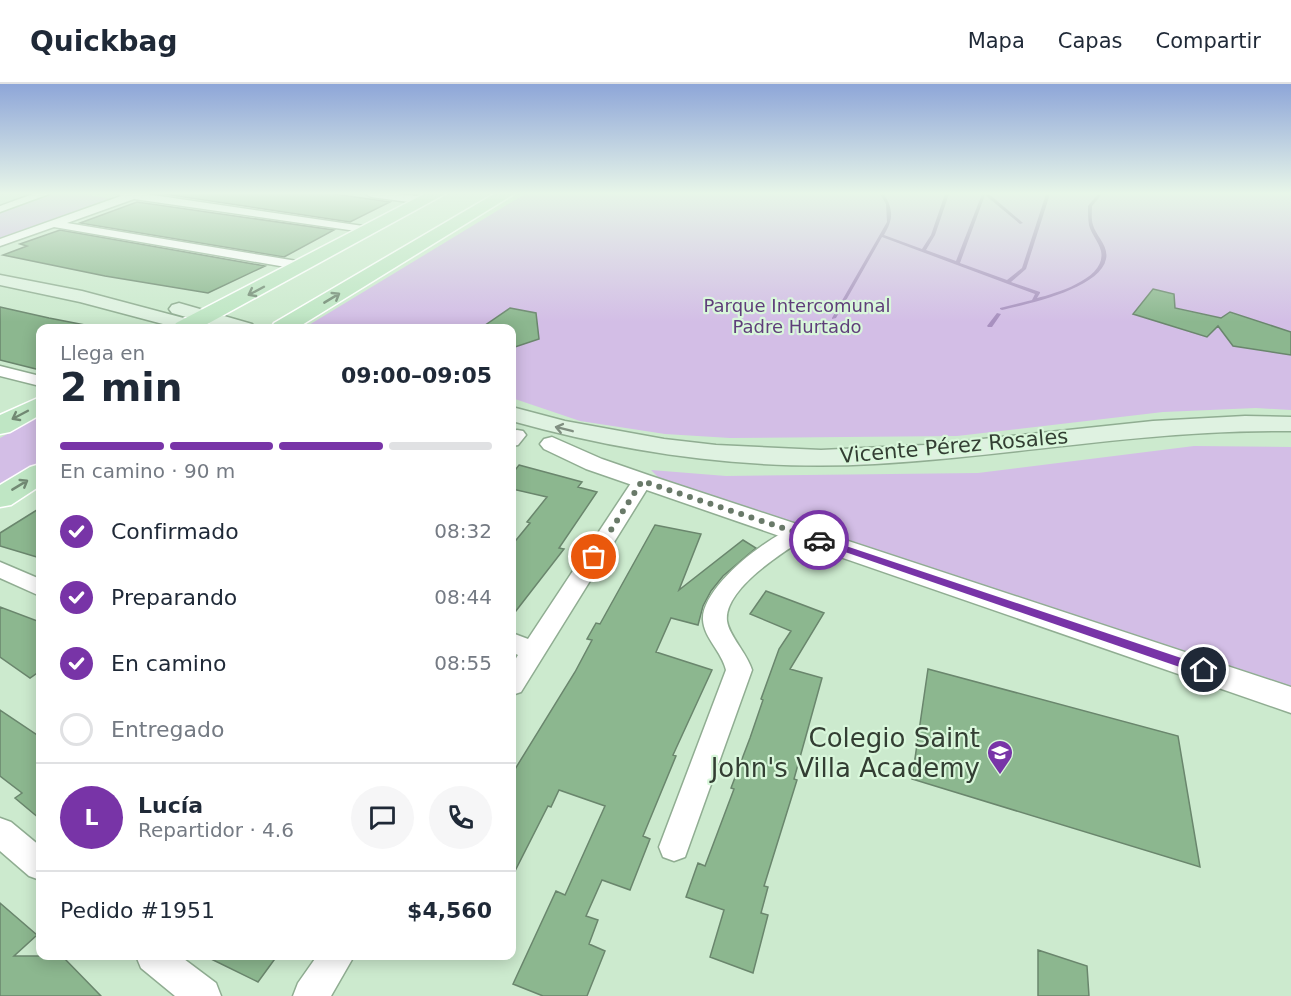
<!DOCTYPE html>
<html lang="es">
<head>
<meta charset="utf-8">
<style>
  :root { --surface:#fff; --page:#f6f6f7; --text:#1f2937; --muted:#747a83; --line:#e0e1e3; --accent:#7834a7 }
  body { margin:0; font-family:"DejaVu Sans",sans-serif; background:var(--page); color:var(--text); height:100vh; display:flex; flex-direction:column; font-size:22px; white-space:nowrap }
  * { box-sizing:border-box; margin:0 }
  p { font-size:20px; color:var(--muted) }
  .icon { flex:none; width:33px; height:33px; fill:none; stroke:currentColor; stroke-width:2; stroke-linecap:round; stroke-linejoin:round }
  .map { position:relative; flex:1; overflow:hidden }
  .sheet { position:absolute; left:36px; top:240px; width:480px; height:636px; display:flex; flex-direction:column; background:var(--surface); border-radius:12px; box-shadow:0 3px 15px #0003 }
  .sheet>* { flex:none }
  .pin { position:absolute; display:grid; place-items:center; width:51px; height:51px; color:#fff; margin:-26px; border:3px solid #fff; border-radius:50%; box-shadow:0 2px 6px #0007 }
  .courier { position:absolute; display:grid; place-items:center; width:60px; height:60px; margin:-30px; border:4px solid #7834a7; border-radius:50%; background:#fff; color:#222; box-shadow:0 2px 8px #0007 }
  .headline em { font-style:normal; font-weight:800 }
  .headline div { display:flex; flex-direction:column-reverse }
  .headline { display:flex; align-items:center; justify-content:space-between; height:102px; padding:0 24px }
  h1 { font-size:39px; font-weight:800; line-height:45px }
  .bar { display:grid; grid-template-columns:repeat(4,1fr); gap:9px 6px; align-content:center; height:72px; padding:0 24px }
  .bar i { height:8px; border-radius:4px; background:var(--line) }
  .bar .on { background:var(--accent) }
  .bar p { grid-column:span 4 }
  .line { display:flex; align-items:center; gap:15px; padding:0 24px; border-top:2px solid var(--line) }
  .line div { flex:1 }
  .round { display:grid; place-items:center; flex:none; width:63px; height:63px; border-radius:32px; background:var(--page) }
  ol { padding:0 24px; list-style:none }
  li { display:flex; align-items:center; gap:18px; height:66px }
  li p { margin-inline-start:auto }
  li .icon { padding:6px; border-radius:50%; background:var(--accent); color:#fff; stroke-width:4 }
  li:last-child { color:var(--muted) }
  li i { width:33px; height:33px; border:3px solid var(--line); border-radius:50% }
  header { display:flex; align-items:center; gap:36px; box-sizing:border-box; height:84px; padding:0 30px; background:var(--surface); border-bottom:2px solid var(--line) }
  header strong { font-size:28px }
  nav { display:flex; gap:33px; margin-inline-start:auto; font-size:21px }
  .map>svg:first-child { display:block }
  .green { fill:#d3bee6 }
  .lines { fill:none; stroke-linecap:round; stroke-linejoin:round }
  .stream { fill:#a890bf; fill-rule:evenodd }
  .building { fill:#8cb78f; stroke:#6a866d; stroke-width:1.5 }
  .minor-casing { stroke:#90ad92; stroke-width:3 }
  .tertiary-casing { stroke:#90ad92; stroke-width:3 }
  .secondary-casing { stroke:#90ad92; stroke-width:3 }
  .primary-casing { stroke:#fff; stroke-width:3 }
  .minor { fill:#fff; fill-rule:evenodd }
  .tertiary { fill:#fff; fill-rule:evenodd }
  .secondary { fill:#dff2e1; fill-rule:evenodd }
  .primary { fill:#bfe6c4; fill-rule:evenodd }
  .oneway { stroke:#728a74 }
  .oneway2 { stroke:#808f81 }
  .route { fill:#7834a7 }
  .done { stroke:#697a69; stroke-width:6; stroke-dasharray:0 10.8 }
  .labels { text-anchor:middle; stroke-width:4.5; stroke-linejoin:round; paint-order:stroke }
  .far-park-label { font-size:18px; fill:#5f3e7a; stroke:#d9f7db }
  .street-label { font-size:21px; fill:#333e33; stroke:#d9f7db }
  .near-poi-label { font-size:26px; fill:#333e33; stroke:#d9f7db; text-anchor:end }
</style>
</head>
<body>
<header>
<strong>Quickbag</strong>
<nav><a>Mapa</a><a>Capas</a><a>Compartir</a></nav>
</header>
<div class="map">
<svg width="1291" height="912" viewBox="0 0 1291 912">
  <rect width="100%" height="100%" fill="#cceace"/>
  <path class="green" d="M51,110H82L113,115L0,156V127Z
    M525,110H1291V326L1256,324L1163,328L957,352L730,354L665,350L580,337L512,314V244H304Z
    M40,332V380L0,405V354Z
    M1194,362L1291,363V607L661,396L651,386L726,392L978,389Z"/>
  <g class="lines">
    <path class="stream" d="M880,110H884C894,127 893,135 884,151L922,165L931,151L945,110H949L935,151L926,166L956,177L982,110H989L1023,139L1020,140L985,111L960,179L1007,196L1022,184L1046,110H1050L1026,185L1011,198L1040,208V209L1037,214C1057,209 1107,194 1101,167C1099,158 1091,150 1089,141C1088,135 1088,128 1088,122L1098,110H1102L1092,122C1092,128 1091,135 1093,141C1096,152 1109,162 1106,175C1100,205 1027,220 1002,226L1000,225V224L1032,216L1035,210L882,153L836,234L832,235V234L887,138L886,120Z
      M997,229L1001,230L992,243H988L987,242Z"/>
  </g>
  <path class="building" d="M164,110H334L390,118L350,138Z
    M137,118L334,146L284,173L80,139Z
    M60,146L265,182L208,209L105,192L3,171L27,162L20,160Z
    M1153,205L1174,210L1175,224L1221,234L1230,228L1291,248V271L1233,262L1218,242L1207,253L1133,230Z
    M0,223L49,234L85,241L77,244H40V286L0,276Z
    M510,224L536,229L539,255L512,264V244H481Z
    M519,381L582,398L578,403L597,408L559,464L564,465L512,532V461L530,439L527,438L547,413L512,405V390Z
    M40,424V474L0,462V449Z
    M655,441L701,450L679,506L743,456L756,464L723,492L711,507L703,522L698,541L671,534L656,568L712,586L673,671L676,672L643,752L650,755L630,806L602,796L586,832L598,836L589,860L605,867L587,912H543L513,900L556,807L565,811L605,722L559,706L551,723L548,722L512,793V690L575,588L592,556L587,555L596,539L600,540Z
    M766,507L824,529L790,585L822,594L794,695L797,696L764,802L768,803L761,829L768,831L753,889L710,873L724,826L686,813L698,779L705,782L734,705L731,704L750,654L763,616L761,615L779,565L791,547L750,530Z
    M0,523L40,538V587L30,594L0,573Z
    M928,585L1178,652L1200,783L912,695Z
    M0,626L40,653V735L15,714L22,709L0,692Z
    M0,819L37,851L14,872H62L101,912H0Z
    M1038,866L1087,882L1089,912H1038Z
    M205,872H277L258,898Z"/>
  <g class="lines">
    <defs>
      <path id="minor" d="M33,110H49L0,128V122Z
        M118,110H146L370,143L376,146L370,149L134,115L67,139L303,178L309,182L303,186L54,143L0,162V155L121,112Z
        M366,110C382,110 417,108 429,117L424,120L371,113Z
        M0,282L40,292V302L0,292Z
        M517,346L523,347L526,351L518,361L512,362V347Z
        M642,391L649,393L652,397L521,608L512,611V581L518,571L512,568V549L528,555L635,393Z
        M799,442L806,444L809,449C804,458 792,462 784,468C765,481 724,511 727,537C729,552 747,569 752,586L685,773L674,777L663,773L659,763L726,586C722,568 704,554 703,536C701,503 770,450 799,442Z
        M0,478L40,495V512L0,494Z
        M0,734L11,738L40,762V796L29,792L0,767Z
        M136,872H180L216,899L221,912H175L141,884Z
        M317,872H354L331,912H293L298,899Z"/>
      <path id="tertiary" d="M552,353L602,375L651,392L1291,603V629L586,385L544,365L540,360L544,355Z"/>
      <path id="secondary" d="M0,191L82,207L206,240L209,244H178L80,218L0,201Z
        M179,219L252,240L255,244H225L172,229L169,225L172,221Z
        M512,323L565,337L664,355L716,361L821,366L925,361L1153,337L1245,332L1291,333V347C1151,345 1014,372 875,380C752,387 630,370 512,337Z"/>
      <path id="primary" d="M424,110H445L200,244H173L176,239Z
        M494,110H514L297,244H271L274,239Z
        M40,313V331L10,348L0,350V331Z
        M40,380V402L11,421L0,423V401L30,383Z"/>
    </defs>
    <use href="#minor" class="minor-casing"/>
    <use href="#tertiary" class="tertiary-casing"/>
    <use href="#secondary" class="secondary-casing"/>
    <use href="#primary" class="primary-casing"/>
    <use href="#minor" class="minor"/>
    <use href="#tertiary" class="tertiary"/>
    <use href="#secondary" class="secondary"/>
    <use href="#primary" class="primary"/>
  </g>
  <defs><path id="oneway-shaft" d="M-6 0H5M1.5-3L5.5 0L1.5 3" fill="none" stroke-width="1.6" stroke-linecap="round" stroke-linejoin="round" transform="scale(1.5)"/></defs>
  <g class="oneway">
    <use href="#oneway-shaft" transform="translate(256 207) rotate(152)"/>
    <use href="#oneway-shaft" transform="translate(332 214) rotate(-31)"/>
    <use href="#oneway-shaft" transform="translate(20 331) rotate(152)"/>
    <use href="#oneway-shaft" transform="translate(20 401) rotate(-31)"/>
  </g>
  <use class="oneway2" href="#oneway-shaft" transform="translate(564 345) rotate(-166)"/>
  <linearGradient id="sky" x2="0" y2="1"><stop stop-color="#8ea6d8"/><stop offset="0.46" stop-color="#e8f6e9"/><stop offset="1" stop-color="#e8f6e9" stop-opacity="0"/></linearGradient>
  <rect width="1291" height="238" fill="url(#sky)"/>
  <path class="route" d="M819,453L1208,583L1210,586L1208,590H1200L816,458V454Z"/>
  <g class="lines">
    <path class="done" d="M594,473L642,397L819,456"/>
  </g>
  <defs>
    <symbol id="school-pin" viewBox="-11 -11 22 30"><path d="M0 17L-7.5 6A9.5 9.5 0 1 1 7.5 6Z" fill="#7834a7" stroke="#d9f7db"/><path d="M0-5L7-2L0 1L-7-2ZM-4 1L0 2.5L4 1V4Q0 6-4 4Z" fill="#fff"/></symbol>
  </defs>
  <g fill-rule="evenodd">
    <use href="#school-pin" x="985" y="654" width="30" height="40"/>
  </g>
  <g class="labels">
    <g class="far-park-label">
      <text x="797" y="228">Parque Intercomunal<tspan x="797" dy="21">Padre Hurtado</tspan></text>
    </g>
    <g class="street-label">
      <text transform="translate(954 362) rotate(-5)" y="7">Vicente Pérez Rosales</text>
    </g>
    <g class="near-poi-label">
      <text x="980" y="663">Colegio Saint<tspan x="980" dy="30">John's Villa Academy</tspan></text>
    </g>
  </g>
</svg>
<div class="pin" style="left:594px;top:473px;background:#ea580c"><svg class="icon" aria-label="bag" viewBox="0 0 24 24"><path d="M5 8h14l-1 12H6zM9 8a3 3 0 0 1 6 0"/></svg></div>
<div class="pin" style="left:1204px;top:586px;background:#1f2937"><svg class="icon" aria-label="home" viewBox="0 0 24 24"><path d="M3 11l9-7 9 7M6 9v11h12V9"/></svg></div>
<div class="courier" style="left:819px;top:456px"><svg class="icon" aria-label="car" viewBox="0 0 24 24"><path d="M5 17H2v-5l4-1 3-4h7l3 4 3 1v5h-3M9 17h6M6 11h13"/><circle cx="7" cy="17" r="2"/><circle cx="17" cy="17" r="2"/></svg></div>
<section class="sheet">
<div class="headline"><div><h1>2 min</h1><p>Llega en</p></div><em>09:00–09:05</em></div>
<div class="bar"><i class="on"></i><i class="on"></i><i class="on"></i><i></i><p>En camino · 90 m</p></div>
<ol>
<li><svg class="icon" aria-label="check" viewBox="0 0 24 24"><path d="M5 12l5 5 9-10"/></svg>Confirmado<p>08:32</p></li>
<li><svg class="icon" aria-label="check" viewBox="0 0 24 24"><path d="M5 12l5 5 9-10"/></svg>Preparando<p>08:44</p></li>
<li><svg class="icon" aria-label="check" viewBox="0 0 24 24"><path d="M5 12l5 5 9-10"/></svg>En camino<p>08:55</p></li>
<li><i></i>Entregado</li>
</ol>
<div class="line" style="height:108px"><b class="round" style="background:var(--accent);color:#fff">L</b><div><b>Lucía</b><p>Repartidor · 4.6</p></div><a class="round"><svg class="icon" aria-label="chat" viewBox="0 0 24 24"><path d="M4 5h16v11H9l-5 4z"/></svg></a><a class="round"><svg class="icon" aria-label="phone" viewBox="0 0 24 24"><path d="M5 4h4l2 5-3 2q2 4 5 5l2-3 5 2v4C11 20 4 13 5 4z"/></svg></a></div>
<div class="line" style="height:78px"><div>Pedido #1951</div><b>$4,560</b></div>
</section>
</div>
</body>
</html>
